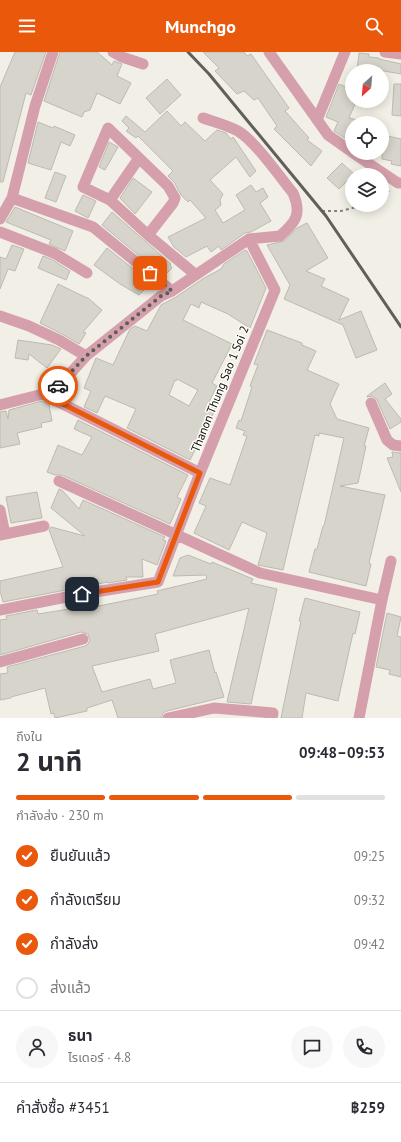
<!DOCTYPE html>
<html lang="th">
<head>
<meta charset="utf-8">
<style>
  :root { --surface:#fff; --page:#f7f7f7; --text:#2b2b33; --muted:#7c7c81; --line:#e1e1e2; --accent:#ea580c }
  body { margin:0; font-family:"PT Sans","Noto Sans Thai",sans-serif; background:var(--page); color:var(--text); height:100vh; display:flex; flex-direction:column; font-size:15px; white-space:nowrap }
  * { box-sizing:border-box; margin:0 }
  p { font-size:13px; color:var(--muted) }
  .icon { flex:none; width:22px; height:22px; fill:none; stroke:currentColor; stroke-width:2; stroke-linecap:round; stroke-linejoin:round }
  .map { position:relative; height:666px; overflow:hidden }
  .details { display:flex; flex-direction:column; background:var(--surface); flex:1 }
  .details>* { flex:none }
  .needle { width:26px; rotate:206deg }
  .tools { position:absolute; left:345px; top:12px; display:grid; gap:8px }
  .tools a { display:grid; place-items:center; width:44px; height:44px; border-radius:50%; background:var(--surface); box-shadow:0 2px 10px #0003; font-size:20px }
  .pin { position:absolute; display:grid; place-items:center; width:34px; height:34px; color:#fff; margin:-17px; border-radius:8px; box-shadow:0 2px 6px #0006 }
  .courier { position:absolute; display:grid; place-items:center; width:40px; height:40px; margin:-20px; border:3px solid #ea580c; border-radius:50%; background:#fff; color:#222; box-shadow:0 1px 5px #0007 }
  .summary em { font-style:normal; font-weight:700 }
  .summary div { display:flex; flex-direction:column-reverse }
  .summary { display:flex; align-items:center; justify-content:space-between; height:68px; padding:0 16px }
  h1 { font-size:26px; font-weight:700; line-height:30px }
  .bar { display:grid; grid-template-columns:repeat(4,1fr); gap:6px 4px; align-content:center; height:48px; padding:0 16px }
  .bar i { height:5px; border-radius:3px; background:var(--line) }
  .bar .current { background:var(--accent) }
  .bar p { grid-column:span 4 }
  .line { display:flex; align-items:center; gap:10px; padding:0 16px; border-top:1px solid var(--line) }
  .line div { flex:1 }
  .round { display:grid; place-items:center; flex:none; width:42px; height:42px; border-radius:21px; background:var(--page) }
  ol { padding:0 16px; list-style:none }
  li { display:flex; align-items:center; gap:12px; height:44px }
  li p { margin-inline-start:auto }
  li .icon { padding:4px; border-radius:50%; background:var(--accent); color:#fff; stroke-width:4 }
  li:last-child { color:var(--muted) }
  li i { width:22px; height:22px; border:2px solid var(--line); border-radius:50% }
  header { display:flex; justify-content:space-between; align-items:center; height:52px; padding:0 16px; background:var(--accent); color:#fff; font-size:18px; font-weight:700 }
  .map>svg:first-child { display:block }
  .building { fill:#d7d5cb; stroke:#bdbab1; fill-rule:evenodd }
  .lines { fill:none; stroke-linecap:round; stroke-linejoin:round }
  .path { stroke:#84827c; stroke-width:2; stroke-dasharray:3 3; stroke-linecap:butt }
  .street { stroke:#d5a0ab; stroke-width:11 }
  .rail { stroke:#605f5a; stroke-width:3 }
  .done { stroke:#5e5d58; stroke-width:4; stroke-dasharray:0 7.2 }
  .route { stroke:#ea580c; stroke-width:5 }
  .labels { text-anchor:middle; stroke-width:3; stroke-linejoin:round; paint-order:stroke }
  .street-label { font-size:12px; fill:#0f0e0b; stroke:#fffdf7 }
</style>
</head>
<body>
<header><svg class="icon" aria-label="menu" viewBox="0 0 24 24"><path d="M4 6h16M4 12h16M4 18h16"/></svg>Munchgo<svg class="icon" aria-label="search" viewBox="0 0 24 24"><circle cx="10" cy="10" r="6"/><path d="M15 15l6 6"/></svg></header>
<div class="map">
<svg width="401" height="666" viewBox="0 0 401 666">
  <rect width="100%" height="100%" fill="#f2f0e6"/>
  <path class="building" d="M15,0H46L31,43L26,41L3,130H0V35Z
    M60,0H97L112,13L114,9L122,12L117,24L131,31L120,52L97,41L90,58L84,60L82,65L44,49Z
    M203,0H244L247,4L251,2L289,56L285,59L309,86L307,88L322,99L311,114L274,77L277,74L258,46L254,48L244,39L237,42L215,19L219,16Z
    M359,1L369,2V5L379,6V7L401,12V22L384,19H357Z
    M352,22V50L355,52L349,66L357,68L356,71H352V91L334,79L338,70L326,65L339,32L346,35Z
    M167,27L181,43L160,62L146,46Z
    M394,32H401V64L392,63Z
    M167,59L181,74L185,70L205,89L217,78L226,81L231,87L233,85L256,119L250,125L236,105L210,128L223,142L220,148L221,153L215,158L223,171L245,158L236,143L251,133L256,140L263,136L268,145L260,151L271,169L251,180L245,181L221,198L219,194L211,200L207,194L186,205L174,195L168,185L206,166L190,148L188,150L181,143L174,130L168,124L173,119L138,84L136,86L126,79L129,76L122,69L126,64L145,80Z
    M38,70L53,76L54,74L75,83L70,94L61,90L51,118L28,111Z
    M383,83L401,87V114L391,112L392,109L382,107Z
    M109,90L118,95L105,118L99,115Z
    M342,111L354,122L339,137L327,126Z
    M55,120L66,124L56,150L45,146Z
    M133,126L152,140L135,162L120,146Z
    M83,143L96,149L88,166L75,159Z
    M15,155L73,179L65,199L49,192L51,188L6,170Z
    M112,160L171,212L170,213L172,216L164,224L102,173Z
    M307,171L328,206L306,219L325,227L321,234L349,247L339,268L361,259L377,298L356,306L343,273L284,247L290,233L267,193L284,189L297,176Z
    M12,193L24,197L15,219L8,217L0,237V205L6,207Z
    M107,196L151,231L139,243L120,232L94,213Z
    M245,198L247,199L266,236L250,276L228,262L201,250L199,256L191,252L183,268L232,292L212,331L217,334L209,350L217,354L190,408L127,376L136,357L105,344L97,361L84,355L91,339L84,336L96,306L113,313L130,277L135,274L147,279L161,253L176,245L204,226L221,217L224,212ZM177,327L198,338L189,354L169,343L175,328L176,329Z
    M43,204L51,207L70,219L66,228L38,216Z
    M58,232L87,246H88L102,258L83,280L86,281L79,292L62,282L40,271Z
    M267,278L302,291V293L316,299L307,318L339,332L330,352L337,367L369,376L364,394H366L358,431L340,434L385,443L369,511L371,512L366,534L309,520L315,497H317L323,474H324L344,386L319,381V384L315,383L283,518L258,513L267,481L242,470L229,498L194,481L206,454L199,451L210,426L230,433L247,384L243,383L245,379L236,376L239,368L241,369L252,335L250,334L258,313L254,312Z
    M18,288L52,293L61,297L47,316L29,302L28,308L15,306Z
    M385,331L392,342L385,347L401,367V370L390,377L377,348L372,344L367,345V344Z
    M42,349L49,353L52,369L41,371L42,375L17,381L20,392L0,396V360L6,359L8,367L9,358Z
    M78,368L188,423L177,445L181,447L170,472L62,423H55L47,420L58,393L82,403L92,385L74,377Z
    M392,400L401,401V440L387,406L393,405Z
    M59,437L62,438L79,457L83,448L165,485L163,488L166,489L157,513L142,507L143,525H126L127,528L108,531V530L3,550L1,542H0V529L63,515L49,478L51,475L85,484L51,456Z
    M37,440L42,466L11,471L6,445Z
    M188,503L211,512L212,510L253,527L251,531L277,537L251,652L227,650L249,556L155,582L159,599L92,614L102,640L150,627L153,637L176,631L170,608L209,598L215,621L216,620L224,645L167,659L163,661L161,666H118L112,648L87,656V659L55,666L54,661L51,662L45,636L11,645V646L0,648V622L8,621L7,615L85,594L88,592L90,588L88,582L81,580L0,603V568L7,567L6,564L37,558L38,562L75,556V558L94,554V555L158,542L157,539L207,527L206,523L173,524L180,506Z
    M305,546L360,560L355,582L353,581L338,649L306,641L302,666H281L301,569H299Z
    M387,561L401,565L397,584L401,585V625L389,622L390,618L376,615Z"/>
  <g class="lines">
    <path class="path" d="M382,144L391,137
      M322,159H341L364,153"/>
    <path class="street" d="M113,0L122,5L143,12
      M269,0L328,83L352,100
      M385,0L401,2
      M203,66C215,70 227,73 238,79C256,90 279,124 293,141C302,162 296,170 280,184L249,187
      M317,68L345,0
      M353,101L398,131H401
      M139,106L168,134L175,146L173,151L148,183
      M12,146L93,175L172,239
      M110,148L139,106L108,76L83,135L110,148L148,183L196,223
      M0,167L12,146L35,54L53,0
      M0,180L54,201L87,221
      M0,264L29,274L59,288L86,304
      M49,345L200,421
      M371,351L387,388L393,393L401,394
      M0,353L43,342L49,345L86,304L161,244L172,239L249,187
      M59,429L260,521L382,548
      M0,458L5,482
      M0,483L44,474
      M0,558L82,542L158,530L200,421L275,238L249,187
      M0,610L83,587
      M168,666L214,656L273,661L272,666
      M359,666L382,548L391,509"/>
    <path class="rail" d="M188,0L209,22L326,164L401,275"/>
  </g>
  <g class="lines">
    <path class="done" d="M58,334L86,304L161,244L172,239L150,221"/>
    <path class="route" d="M58,334L49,345L200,421L158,530L82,542"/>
  </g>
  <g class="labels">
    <g class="street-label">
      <text transform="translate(220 337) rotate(-68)" y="4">Thanon Thung Sao 1 Soi 2</text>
    </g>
  </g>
</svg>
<div class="tools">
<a><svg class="needle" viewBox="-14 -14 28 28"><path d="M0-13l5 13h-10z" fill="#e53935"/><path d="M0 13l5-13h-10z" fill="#7c7c81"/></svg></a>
<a><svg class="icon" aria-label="locate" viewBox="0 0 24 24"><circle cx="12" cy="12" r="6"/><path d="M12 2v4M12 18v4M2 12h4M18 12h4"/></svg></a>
<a><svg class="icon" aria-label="layers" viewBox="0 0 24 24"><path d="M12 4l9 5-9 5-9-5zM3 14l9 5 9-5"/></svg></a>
</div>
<div class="pin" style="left:150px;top:221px;background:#ea580c"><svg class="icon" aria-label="bag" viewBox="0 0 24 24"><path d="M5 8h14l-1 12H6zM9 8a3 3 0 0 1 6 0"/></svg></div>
<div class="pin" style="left:82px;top:542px;background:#1f2937"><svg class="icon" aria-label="home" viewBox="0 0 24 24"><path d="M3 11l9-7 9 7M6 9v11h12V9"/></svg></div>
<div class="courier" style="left:58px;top:334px"><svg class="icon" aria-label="car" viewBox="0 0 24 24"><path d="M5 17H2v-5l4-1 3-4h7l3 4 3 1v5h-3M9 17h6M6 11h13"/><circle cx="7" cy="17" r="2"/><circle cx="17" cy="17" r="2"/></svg></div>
</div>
<section class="details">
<div class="summary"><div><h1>2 นาที</h1><p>ถึงใน</p></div><em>09:48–09:53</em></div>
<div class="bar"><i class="current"></i><i class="current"></i><i class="current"></i><i></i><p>กำลังส่ง · 230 m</p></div>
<ol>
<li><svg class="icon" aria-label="check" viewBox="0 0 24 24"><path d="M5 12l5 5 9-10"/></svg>ยืนยันแล้ว<p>09:25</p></li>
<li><svg class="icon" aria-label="check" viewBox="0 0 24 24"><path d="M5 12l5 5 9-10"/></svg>กำลังเตรียม<p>09:32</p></li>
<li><svg class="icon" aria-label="check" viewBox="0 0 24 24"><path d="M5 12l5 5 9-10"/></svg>กำลังส่ง<p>09:42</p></li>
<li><i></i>ส่งแล้ว</li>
</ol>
<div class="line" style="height:72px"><a class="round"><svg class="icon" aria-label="person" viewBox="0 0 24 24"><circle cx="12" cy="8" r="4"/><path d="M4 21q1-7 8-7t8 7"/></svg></a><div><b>ธนา</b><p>ไรเดอร์ · 4.8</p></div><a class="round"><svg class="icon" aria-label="chat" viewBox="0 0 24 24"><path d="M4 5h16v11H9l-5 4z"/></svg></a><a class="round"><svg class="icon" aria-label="phone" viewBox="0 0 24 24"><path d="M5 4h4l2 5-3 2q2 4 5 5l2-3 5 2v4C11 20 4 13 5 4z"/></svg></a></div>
<div class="line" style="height:52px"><div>คำสั่งซื้อ #3451</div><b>฿259</b></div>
</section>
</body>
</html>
